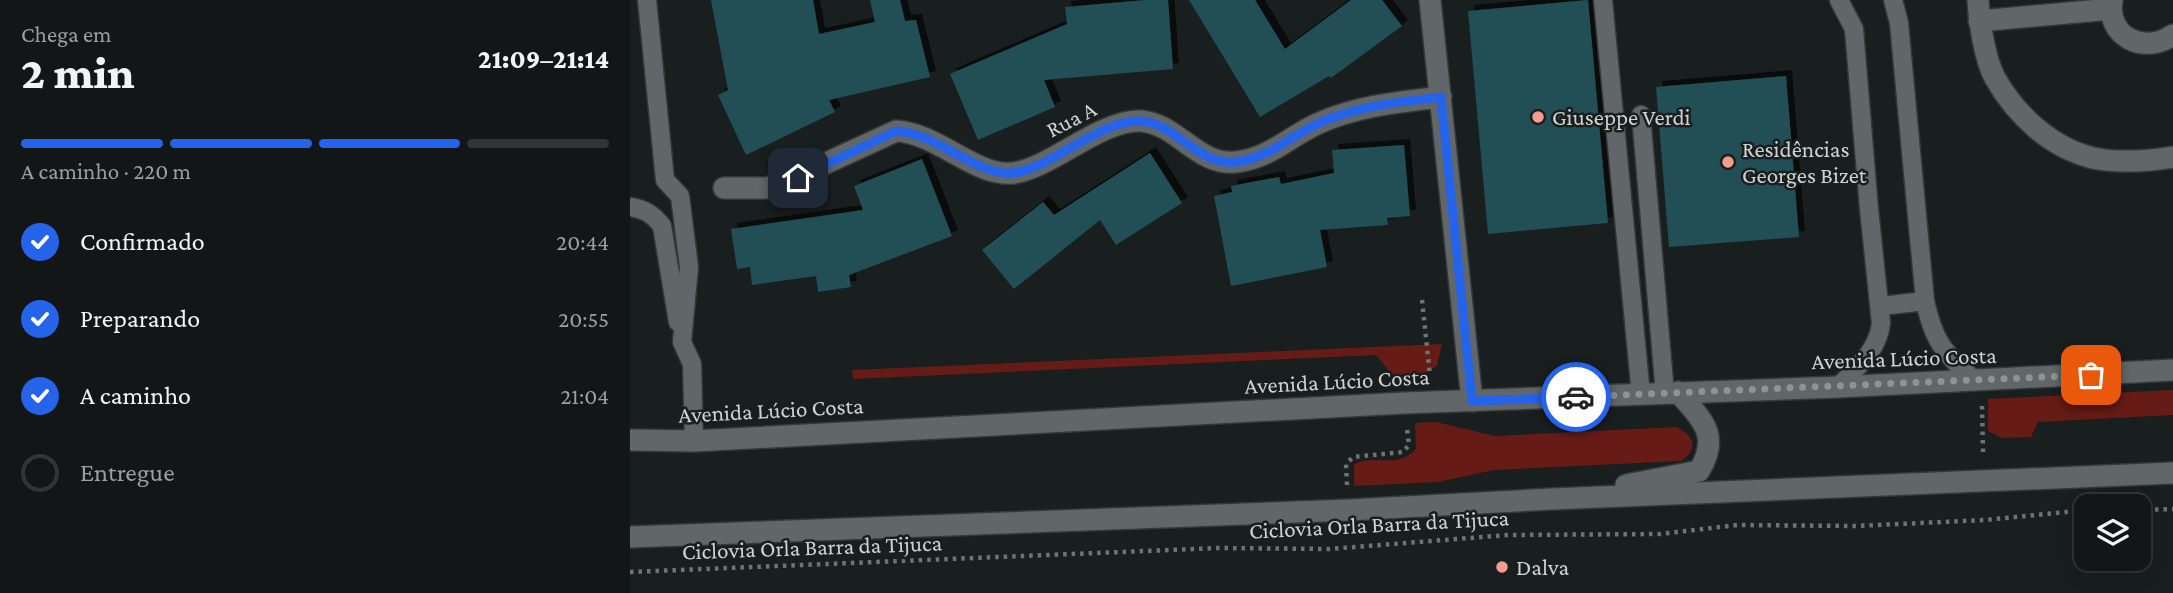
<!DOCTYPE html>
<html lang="pt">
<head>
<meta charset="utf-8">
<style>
  :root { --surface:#131616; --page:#1c1f1f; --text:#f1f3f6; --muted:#9d9fa1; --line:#323535; --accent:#2563eb }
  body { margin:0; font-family:"Crimson Pro",serif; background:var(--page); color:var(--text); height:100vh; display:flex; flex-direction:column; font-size:26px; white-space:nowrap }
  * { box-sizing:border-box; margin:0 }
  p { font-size:23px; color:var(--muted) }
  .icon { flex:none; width:38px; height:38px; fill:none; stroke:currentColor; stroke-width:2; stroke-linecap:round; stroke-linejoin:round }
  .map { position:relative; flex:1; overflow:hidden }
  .side { display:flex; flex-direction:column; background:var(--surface); width:630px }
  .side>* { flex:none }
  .buttons { position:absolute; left:1444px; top:494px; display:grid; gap:14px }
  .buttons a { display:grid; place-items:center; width:77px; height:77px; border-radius:14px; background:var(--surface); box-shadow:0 4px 18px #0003,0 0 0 2px var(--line); font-size:35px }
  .pin { position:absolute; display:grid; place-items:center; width:60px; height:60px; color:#fff; margin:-30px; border-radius:14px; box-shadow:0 4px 10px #0006 }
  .courier { position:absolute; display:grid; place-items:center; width:70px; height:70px; margin:-35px; border:5px solid #2563eb; border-radius:50%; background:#fff; color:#222; box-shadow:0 2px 9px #0007 }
  .head em { font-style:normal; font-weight:800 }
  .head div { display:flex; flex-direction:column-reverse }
  .head { display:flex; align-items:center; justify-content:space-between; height:119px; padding:0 21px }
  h1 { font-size:46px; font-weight:800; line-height:52px }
  .bar { display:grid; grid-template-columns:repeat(4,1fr); gap:10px 7px; align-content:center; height:84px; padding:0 21px }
  .bar i { height:9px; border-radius:5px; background:var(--line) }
  .bar .active { background:var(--accent) }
  .bar p { grid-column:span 4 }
  ol { padding:0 21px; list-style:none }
  li { display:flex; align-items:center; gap:21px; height:77px }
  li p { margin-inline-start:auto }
  li .icon { padding:7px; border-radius:50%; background:var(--accent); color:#fff; stroke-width:4 }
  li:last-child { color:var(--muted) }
  li i { width:38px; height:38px; border:4px solid var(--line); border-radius:50% }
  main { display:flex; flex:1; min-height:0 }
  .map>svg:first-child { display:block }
  .green { fill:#671b16 }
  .building { fill:#204f54; filter:url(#shadow) }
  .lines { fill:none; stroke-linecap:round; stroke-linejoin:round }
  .lane-casing { stroke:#353839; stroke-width:21 }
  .street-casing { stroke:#353839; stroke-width:24 }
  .secondary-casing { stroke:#353839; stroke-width:24 }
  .path { stroke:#6f7374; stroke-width:4.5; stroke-dasharray:3.5 5; stroke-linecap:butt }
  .lane { stroke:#616768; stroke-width:18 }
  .street { stroke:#616768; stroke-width:21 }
  .secondary { stroke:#616768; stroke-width:21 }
  .done { stroke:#8f9394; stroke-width:7; stroke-dasharray:0 12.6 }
  .route { stroke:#2563eb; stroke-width:9 }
  .poi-dot { fill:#f59c91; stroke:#191e1e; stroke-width:2.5 }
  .labels { text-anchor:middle; stroke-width:5; stroke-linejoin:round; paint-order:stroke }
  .poi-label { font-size:23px; fill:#cfd2d3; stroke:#191e1e; text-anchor:start }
  .street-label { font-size:23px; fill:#cfd2d3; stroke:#191e1e }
</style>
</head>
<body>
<main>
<section class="side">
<div class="head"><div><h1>2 min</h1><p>Chega em</p></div><em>21:09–21:14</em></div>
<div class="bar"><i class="active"></i><i class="active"></i><i class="active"></i><i></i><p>A caminho · 220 m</p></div>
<ol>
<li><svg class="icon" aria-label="check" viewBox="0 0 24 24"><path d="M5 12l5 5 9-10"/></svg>Confirmado<p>20:44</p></li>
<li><svg class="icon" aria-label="check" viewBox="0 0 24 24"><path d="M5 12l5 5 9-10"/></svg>Preparando<p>20:55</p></li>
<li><svg class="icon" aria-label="check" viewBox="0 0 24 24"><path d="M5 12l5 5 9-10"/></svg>A caminho<p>21:04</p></li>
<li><i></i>Entregue</li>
</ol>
</section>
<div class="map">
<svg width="1543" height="593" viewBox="0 0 1543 593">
  <defs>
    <filter id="shadow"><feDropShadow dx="6" dy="-6" stdDeviation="0" flood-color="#0009"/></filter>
  </defs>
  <rect width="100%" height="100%" fill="#191e1e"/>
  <path class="green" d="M812,344L807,366L790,376L767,381L746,355L223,379L222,370Z
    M1543,390V415L1408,422L1401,437L1372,438L1358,431V399Z
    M806,422L865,436L1047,427C1065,436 1069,449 1051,461L864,470L808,482L724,486V464C746,453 766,470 786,449L785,423Z"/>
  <path class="building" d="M81,0H183L189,34L245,22L240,0H270L275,21L286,20L300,77L199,100L205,112L116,155L88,95L98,90Z
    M516,0H538L543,69L414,80L425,107L348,140L320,74L437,24L435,7Z
    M559,0H625L655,49L721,0H752L772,26L701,78L699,76L630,117Z
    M958,0L978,223L858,234L838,11Z
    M1156,76L1169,237L1039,247L1026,87Z
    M774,145L780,216L757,218L758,225L690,230L697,267L601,286L584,196L602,192L601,186L649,177L651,184L704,173L702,150Z
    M520,153L552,203L486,245L470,220L384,289L352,250L413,202L424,215Z
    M292,159L322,236L219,275L221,287L188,292L186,276L122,285L120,267L107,269L101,229L233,210L224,186Z"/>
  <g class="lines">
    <defs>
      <path id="lane" d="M17,0L35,180L50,196L59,267L52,342L62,364L64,441
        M973,0L1011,395
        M1263,0L1269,23L1295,301C1304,343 1314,352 1345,381
        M1011,115L1035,394
        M0,207C14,209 23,214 32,226L48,322
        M1251,306L1295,301
        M1208,387C1227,367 1248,351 1251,323L1239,209L1224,29L1209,0"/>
      <path id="street" d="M800,0L842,401
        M1348,0C1349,21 1355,60 1365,78C1386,115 1421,148 1463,158C1487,163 1518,161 1543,157
        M1482,0C1476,37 1514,55 1543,35
        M1349,21L1481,9
        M94,188H136L153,183L266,131C310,133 349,182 389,172C427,163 473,119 511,121C548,124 567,166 606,162C640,158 657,138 687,124C725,106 770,102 811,97"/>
      <path id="secondary" d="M0,440L64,441L774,403L1208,387L1543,370
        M996,485L1069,471C1091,435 1072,420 1048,392
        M0,537L719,510L922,499L1543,473"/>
    </defs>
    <use href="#lane" class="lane-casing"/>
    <use href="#street" class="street-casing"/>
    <use href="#secondary" class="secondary-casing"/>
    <path class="path" d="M792,300L800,376
      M1352,406L1353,453
      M717,485L716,464L723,457L773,452L779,445L777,429
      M1508,510L1543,509
      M0,572L589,548L699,549L878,535L1030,534L1107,525L1226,526L1355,520L1456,510"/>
    <use href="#lane" class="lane"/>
    <use href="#street" class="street"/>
    <use href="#secondary" class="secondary"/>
  </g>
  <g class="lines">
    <path class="done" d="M946,397L1461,375"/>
    <path class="route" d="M168,178L266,131C310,133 350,181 389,172C427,163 473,119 511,121C548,124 567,166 606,162C638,158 658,138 687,124C725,106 769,102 811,97L842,401L946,397"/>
  </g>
  <g class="poi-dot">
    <circle cx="908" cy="117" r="7"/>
    <circle cx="1098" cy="162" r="7"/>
    <circle cx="872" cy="567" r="7"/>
  </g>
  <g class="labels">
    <g class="poi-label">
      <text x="922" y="125">Giuseppe Verdi</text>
      <text x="1112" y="157">Residências<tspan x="1112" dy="26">Georges Bizet</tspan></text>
      <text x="886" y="575">Dalva</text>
    </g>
    <g class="street-label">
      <text transform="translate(441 119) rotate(-27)" y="8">Rua A</text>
      <text transform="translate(1274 358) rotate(-2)" y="8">Avenida Lúcio Costa</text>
      <text transform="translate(707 381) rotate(-3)" y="8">Avenida Lúcio Costa</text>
      <text transform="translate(141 410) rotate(-3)" y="8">Avenida Lúcio Costa</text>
      <text transform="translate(749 524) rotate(-3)" y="8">Ciclovia Orla Barra da Tijuca</text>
      <text transform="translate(182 547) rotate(-2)" y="8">Ciclovia Orla Barra da Tijuca</text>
    </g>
  </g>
</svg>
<div class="buttons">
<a><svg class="icon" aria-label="layers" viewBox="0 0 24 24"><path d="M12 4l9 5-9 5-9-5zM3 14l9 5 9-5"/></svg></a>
</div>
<div class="pin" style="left:1461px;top:375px;background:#ea580c"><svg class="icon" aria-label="bag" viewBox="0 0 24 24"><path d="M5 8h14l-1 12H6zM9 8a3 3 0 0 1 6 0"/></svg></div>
<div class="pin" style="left:168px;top:178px;background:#1f2937"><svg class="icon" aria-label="home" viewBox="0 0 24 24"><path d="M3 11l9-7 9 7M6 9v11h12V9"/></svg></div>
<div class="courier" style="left:946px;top:397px"><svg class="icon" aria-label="car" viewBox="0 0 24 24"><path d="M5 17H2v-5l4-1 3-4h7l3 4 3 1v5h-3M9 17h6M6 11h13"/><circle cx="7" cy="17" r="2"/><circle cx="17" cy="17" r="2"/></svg></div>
</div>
</main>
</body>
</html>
